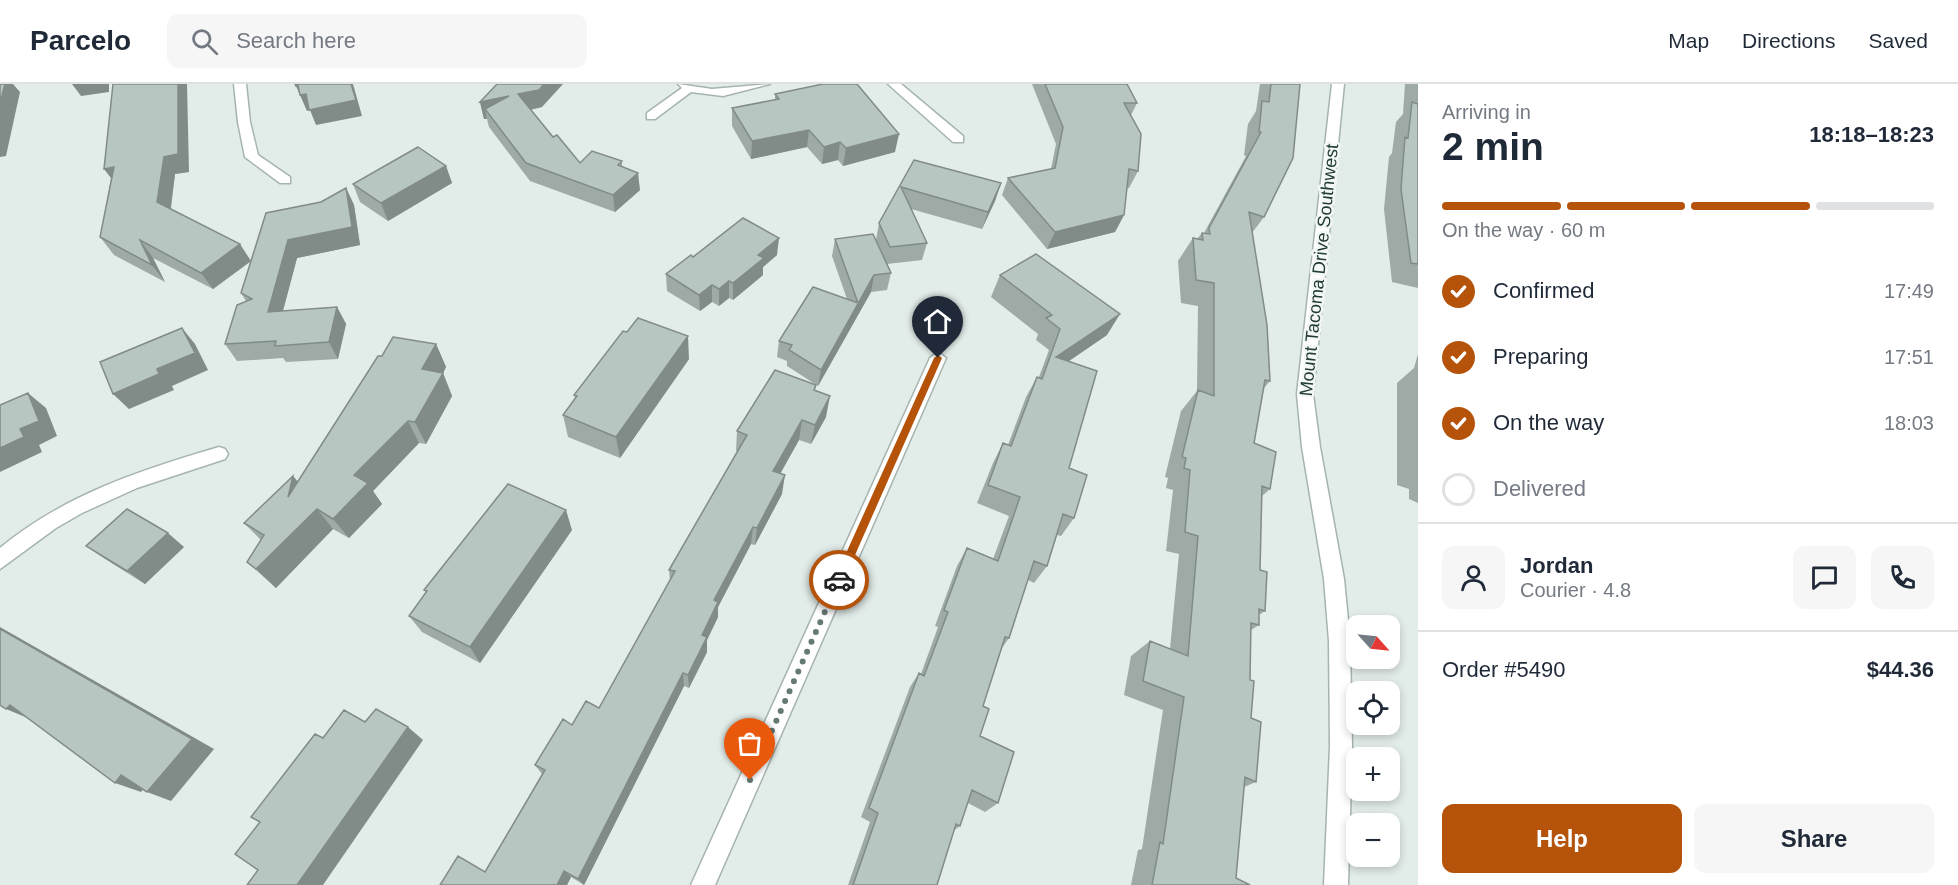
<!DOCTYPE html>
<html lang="en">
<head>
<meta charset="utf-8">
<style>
  :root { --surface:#fff; --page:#f6f6f7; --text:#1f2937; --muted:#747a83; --line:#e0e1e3; --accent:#b45309 }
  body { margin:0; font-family:Arial,sans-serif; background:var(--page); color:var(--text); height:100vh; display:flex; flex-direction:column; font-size:22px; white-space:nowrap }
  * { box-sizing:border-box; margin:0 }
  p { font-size:20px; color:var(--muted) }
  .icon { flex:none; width:33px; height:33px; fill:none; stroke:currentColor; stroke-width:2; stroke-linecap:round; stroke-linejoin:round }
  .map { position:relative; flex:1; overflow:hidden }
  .side { display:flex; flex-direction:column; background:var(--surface); width:540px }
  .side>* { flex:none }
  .needle { width:39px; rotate:117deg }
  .tools { position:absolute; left:1346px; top:531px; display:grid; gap:12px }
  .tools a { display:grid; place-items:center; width:54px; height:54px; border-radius:12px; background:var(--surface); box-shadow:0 3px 9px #0003; font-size:30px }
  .pin { position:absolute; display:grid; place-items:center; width:51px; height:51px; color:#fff; margin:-62px -26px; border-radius:50% 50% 50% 0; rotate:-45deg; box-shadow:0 0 6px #0007 }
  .pin .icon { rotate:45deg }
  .courier { position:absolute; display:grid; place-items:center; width:60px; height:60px; margin:-30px; border:4px solid #b45309; border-radius:50%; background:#fff; color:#222; box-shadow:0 2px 8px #0007 }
  .overview em { font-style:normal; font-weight:600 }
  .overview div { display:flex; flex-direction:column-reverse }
  .overview { display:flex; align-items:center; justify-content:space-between; height:102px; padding:0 24px }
  h1 { font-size:39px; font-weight:600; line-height:45px }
  .bar { display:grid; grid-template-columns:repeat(4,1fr); gap:9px 6px; align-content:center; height:72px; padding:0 24px }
  .bar i { height:8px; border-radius:4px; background:var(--line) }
  .bar .selected { background:var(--accent) }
  .bar p { grid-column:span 4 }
  .line { display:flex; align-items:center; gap:15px; padding:0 24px; border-top:2px solid var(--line) }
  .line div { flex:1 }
  .round { display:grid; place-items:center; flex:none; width:63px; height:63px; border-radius:12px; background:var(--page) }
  ol { padding:0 24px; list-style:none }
  li { display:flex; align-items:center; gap:18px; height:66px }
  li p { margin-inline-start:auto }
  li .icon { padding:6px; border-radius:50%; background:var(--accent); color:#fff; stroke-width:4 }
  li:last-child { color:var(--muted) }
  li i { width:33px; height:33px; border:3px solid var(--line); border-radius:50% }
  .button { display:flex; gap:12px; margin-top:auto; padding:12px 24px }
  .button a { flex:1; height:69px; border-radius:12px; background:var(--accent); color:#fff; font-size:24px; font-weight:600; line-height:69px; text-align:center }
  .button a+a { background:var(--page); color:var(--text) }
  header { display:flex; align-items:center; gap:36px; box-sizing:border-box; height:84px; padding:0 30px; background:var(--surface); border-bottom:2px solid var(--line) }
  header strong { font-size:28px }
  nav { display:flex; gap:33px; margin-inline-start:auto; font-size:21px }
  .search { width:420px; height:54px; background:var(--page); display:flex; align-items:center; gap:15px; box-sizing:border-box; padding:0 21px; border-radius:12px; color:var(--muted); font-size:22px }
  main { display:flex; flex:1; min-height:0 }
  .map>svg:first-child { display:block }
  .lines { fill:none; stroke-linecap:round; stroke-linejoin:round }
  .minor-casing { stroke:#a5b4af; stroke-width:3 }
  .minor { fill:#fff; fill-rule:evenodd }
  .wall { fill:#9eaaa6 }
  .shaded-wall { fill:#818b87 }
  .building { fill:#b8c6c1; stroke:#818b87; stroke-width:1.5 }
  .route { fill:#b45309 }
  .done { stroke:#667a74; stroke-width:6; stroke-dasharray:0 10.8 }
  .labels { text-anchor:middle; stroke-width:5; stroke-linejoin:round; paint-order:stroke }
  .street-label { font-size:18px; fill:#233c36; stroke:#f3f8f6 }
</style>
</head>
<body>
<header>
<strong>Parcelo</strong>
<div class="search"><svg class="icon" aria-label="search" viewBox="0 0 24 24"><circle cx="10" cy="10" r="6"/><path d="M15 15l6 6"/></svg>Search here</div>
<nav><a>Map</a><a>Directions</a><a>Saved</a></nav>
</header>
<main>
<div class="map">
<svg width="1418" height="801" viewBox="0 0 1418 801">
  <rect width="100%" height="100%" fill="#e2ece8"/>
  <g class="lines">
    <defs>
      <path id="minor" d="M234,0H246L250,38L258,71L290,93V99H280L245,73L238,38Z
        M678,0L712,5L770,0L723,12L691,8L655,35H647V29L682,4Z
        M888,0H901L963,52V58H953Z
        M1332,0H1344L1313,310L1320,363L1344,495L1350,557L1352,662L1348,801H1324L1330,662L1329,557L1324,495L1302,363L1297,310Z
        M938,268L946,274L715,801H691L930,274Z
        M219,363L225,365L228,370L225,375L137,404L82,429L56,444L0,485V464C64,411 141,386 219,363Z"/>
    </defs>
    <use href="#minor" class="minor-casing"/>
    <use href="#minor" class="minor"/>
  </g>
  <path class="wall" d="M1032,0H1127L1137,19L1131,31L1138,87L1129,104H1127L1124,131L1115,148L1047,165L1002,111L1008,94L1051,85L1056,60Z
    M1260,0H1300L1264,133L1252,149L1270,297L1264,304L1254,359L1270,405L1262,412L1260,486L1265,527L1259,531V541L1251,546L1250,596L1251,634L1256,698L1244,703L1236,794L1250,801H1131L1138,766L1142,765L1163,626L1124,611L1131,572L1150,557L1170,565L1179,470L1166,467L1173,406L1166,404L1168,394L1165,393L1181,327L1197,307L1198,222L1181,219L1178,177L1193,154L1197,155L1202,149H1204L1246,72L1244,71L1248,40L1256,27Z
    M1405,0H1418V204L1392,198L1384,125L1389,73L1392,69L1396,38L1403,30Z
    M775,10L895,68L843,82L838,76L822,80L807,63L751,75L732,42V24L775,16Z
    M480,18L542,23L531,26L553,53L580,79L622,77V83L640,106L615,128L530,97L489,43L487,35H484Z
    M914,76L1001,99L995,117L982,145L911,125L927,159L922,176L887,180L891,189L887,206L871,208L818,302L787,282V277L777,273L779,257L847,215L832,172L835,155L876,156L879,139Z
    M446,82L452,99L388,137L360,118L353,100Z
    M189,88L175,90L171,125L251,177L321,118L346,104L354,121L360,161L297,174L283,227L337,223L346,240L338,275L286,278L283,274L237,277L225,260L246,217L241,209L251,177L213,205L153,174L165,198L114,171L100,153L111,95Z
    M777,171L763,183V191L733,216L729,214L719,222L712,218L700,227L667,207L666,190L693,173Z
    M1000,191L1107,251L1069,277V384L1074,434L1061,452L1057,451L1047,482L1034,499L1028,496L1009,554L1002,564L983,622L980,652L998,719L985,728L968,719L960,742L953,747L937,801H848L870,738L861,733L910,603L919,589L921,590L938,543L935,542L957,482L967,464L993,475L1009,432L977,419L993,379L1003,359L1008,361L1026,313L1037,293H1039L1049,266L1036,256L1038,250L991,213Z
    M627,248L689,275L620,374L568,353L563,331L575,314L574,311Z
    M436,260L446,283L443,289L452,312L426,360L419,359L373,407L382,420L349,454L333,445L276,504L247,478L261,456L244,439L293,392L298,398L382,272Z
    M1418,270V419L1409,415V405L1397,401V299L1414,284Z
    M816,301L815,307L826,333L811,360L799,356L780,390L782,410L755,461L751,460L718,523V533L707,556V568L689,604L684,602L584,801L571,793L567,801H440L485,788L542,690L535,681L572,641L599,624L670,496L669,486L738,367H736L737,347Z
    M572,446L480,579L422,548L409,532L426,509L424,506Z
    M86,462L184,463L145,500L105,475Z"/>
  <path class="shaded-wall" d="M5,0H13L20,8L6,72L0,73V19Z
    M72,0H109V8L81,12Z
    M178,0H187L189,88L175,90L169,135L157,118L164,73Z
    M353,0L362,32L316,41L310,26L307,27L296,2Z
    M544,0H563L542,23L521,27L518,10Z
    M509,12L485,25L487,35H484L480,18Z
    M809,46L807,63L751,75L752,57Z
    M899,50L895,68L843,82L846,64Z
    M840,58L838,76L822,80L824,63Z
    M446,82L452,99L388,137L381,119Z
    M114,83L117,102L104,85Z
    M638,89L640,106L615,128L613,111Z
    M1001,99L995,117L982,145L988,128Z
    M346,104L354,121L360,161L297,174L278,245L268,228L288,156Z
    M1124,131L1115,148L1047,165L1055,148Z
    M779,154L777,171L763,183V191L733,216V199L758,171Z
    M140,156L153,174L165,198L152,181Z
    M240,160L251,177L213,205L201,189Z
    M874,191L871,208L818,302L821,286Z
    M729,197V214L719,222V205Z
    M712,201V218L700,227L699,211Z
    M337,223L346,240L338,275L329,258Z
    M1120,230L1107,251L1044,294L1056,273Z
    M182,244L195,260L208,286L172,302L174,306L129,325L113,310Z
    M688,252L689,275L620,374L616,353Z
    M436,260L446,283L443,289L452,312L426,360L415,338L422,285Z
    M28,309L46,324L57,352L39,361L42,368L0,388V364L20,345Z
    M830,312L826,333L811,360L815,341Z
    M802,336L799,356L771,406L773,387Z
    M408,337L419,359L373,407L382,420L349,454L333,435L354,391Z
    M785,391L782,410L755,461L757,444Z
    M293,392L310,413H288Z
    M317,425L333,445L276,504L256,485Z
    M566,426L572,446L480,579L470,563Z
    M753,443L751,460L718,523V533L707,556V568L689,604L688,591L714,516Z
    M168,449L184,463L145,500L127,487Z
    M0,543L214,665L171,717L147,708L0,545Z
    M683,589L684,602L584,801L578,795Z
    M10,621L35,637L6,625Z
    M408,643L423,656L323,801H297Z
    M121,691L147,701L141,708L115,699Z
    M564,787L571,793L567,801H557Z"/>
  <path class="building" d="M0,0H5L0,19Z
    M113,0H178V70L164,73L157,118L240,160L201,189L140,156L152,181L100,153L114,83L104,85Z
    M295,0H351L356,16L309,26L306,10L300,11L298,1L296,2Z
    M497,0H544L539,6L518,10L553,53L557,51L580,79L592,67L622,77L618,81L638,89L613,111L526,79L485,25L509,12L480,18Z
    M823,0H857L899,50L846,64L840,58L824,63L809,46L752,57L732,24L779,15L775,10Z
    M1045,0H1127L1137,19H1124L1141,50L1138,87L1129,85L1124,131L1055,148L1008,94L1055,84L1063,43Z
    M1271,0H1300L1293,74L1264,133L1249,128L1267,241L1270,297L1265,296L1254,359L1276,368L1270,405L1262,402L1260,486L1267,488L1265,527L1259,525V541L1251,539L1250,596L1254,597L1251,634L1261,638L1256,698L1245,693L1236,794L1250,801H1152L1160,758L1163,760L1184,613L1143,597L1150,557L1188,572L1198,452L1185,448L1190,386L1184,384L1186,374L1182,373L1198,306L1214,312V199L1196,196L1193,154L1203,156L1202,149L1210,150L1209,144L1261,48H1259L1262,17L1269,18Z
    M1412,18L1418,20V180L1411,179L1401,105L1405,53L1408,54Z
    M418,63L446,82L381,119L353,100Z
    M914,76L1001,99L988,128L901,103L927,159L890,163L879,139Z
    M346,104L352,143L288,156L268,228L337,223L329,258L275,262L276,257L225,260L237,221L252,215L241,209L266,129L321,118Z
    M743,134L779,154L758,171L764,174L733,199L729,197L719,205L712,201L699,211L666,190L691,171L693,173Z
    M873,150L891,189L874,191L821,286L789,266L792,261L779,257L813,203L858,219L835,155Z
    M1036,170L1120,230L1056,273L1097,287L1069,384L1087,391L1074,434L1063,430L1047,482L1034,477L1009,554L1005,553L983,622L989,625L980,652L1014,668L998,719L972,706L960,742L956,740L937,801H853L878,729L869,724L919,589L924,592L948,528L944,526L967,464L998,477L1020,413L988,401L1003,359L1011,362L1037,293L1042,295L1060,245L1046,234L1052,231L1000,191Z
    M638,234L688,252L616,353L563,331L577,312L574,311L623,247L627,248Z
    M182,244L195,269L157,285L159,290L113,310L100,278Z
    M393,253L436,260L422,285L443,289L415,338L408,337L354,391L368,399L333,435L317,425L256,485L247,478L264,451L244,439L293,392L288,413L378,272H382Z
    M775,286L816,301L814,306L830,312L815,341L802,336L773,387L785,391L757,444L753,443L714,516L718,518L702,551L707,553L688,591L683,589L578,795L564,787L557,801H440L458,772L485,788L545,686L535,681L563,635L572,641L586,617L599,624L675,487L669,486L747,351L737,347Z
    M28,309L39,337L20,345L24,353L0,364V321Z
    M508,400L566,426L470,563L409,532L427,507L424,506Z
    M127,425L168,449L127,487L86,462Z
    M0,545L192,655L147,708L121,691L115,699L10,621L6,625L0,621Z
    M376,625L408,643L297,801H247L258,786L235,770L260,738L251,733L315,650L323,654L344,626L365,638Z"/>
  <path class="route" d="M938,271L942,274L844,496L843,500H835L834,496L934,274Z"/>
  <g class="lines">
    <path class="done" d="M750,696L839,496"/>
  </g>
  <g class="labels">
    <g class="street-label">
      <text transform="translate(1319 186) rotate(-84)" y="6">Mount Tacoma Drive Southwest</text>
    </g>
  </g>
</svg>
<div class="tools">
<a><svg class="needle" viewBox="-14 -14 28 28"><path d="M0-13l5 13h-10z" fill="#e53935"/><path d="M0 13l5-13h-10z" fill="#747a83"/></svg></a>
<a><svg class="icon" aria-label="locate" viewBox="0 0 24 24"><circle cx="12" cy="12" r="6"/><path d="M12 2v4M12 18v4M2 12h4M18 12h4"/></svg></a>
<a>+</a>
<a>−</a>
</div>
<div class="pin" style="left:750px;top:696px;background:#ea580c"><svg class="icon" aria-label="bag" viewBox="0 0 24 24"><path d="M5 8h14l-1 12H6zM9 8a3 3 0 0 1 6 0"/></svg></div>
<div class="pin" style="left:938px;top:274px;background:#1f2937"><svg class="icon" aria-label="home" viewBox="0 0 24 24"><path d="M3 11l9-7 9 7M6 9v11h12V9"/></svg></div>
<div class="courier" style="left:839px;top:496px"><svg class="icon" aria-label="car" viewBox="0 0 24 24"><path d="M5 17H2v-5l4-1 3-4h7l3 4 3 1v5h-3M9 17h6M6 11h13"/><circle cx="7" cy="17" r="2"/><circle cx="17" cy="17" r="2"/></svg></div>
</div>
<section class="side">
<div class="overview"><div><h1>2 min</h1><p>Arriving in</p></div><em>18:18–18:23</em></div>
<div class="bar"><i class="selected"></i><i class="selected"></i><i class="selected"></i><i></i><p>On the way · 60 m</p></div>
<ol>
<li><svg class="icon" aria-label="check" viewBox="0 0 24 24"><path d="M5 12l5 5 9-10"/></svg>Confirmed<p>17:49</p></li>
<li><svg class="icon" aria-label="check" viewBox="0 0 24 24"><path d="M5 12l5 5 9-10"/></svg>Preparing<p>17:51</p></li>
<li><svg class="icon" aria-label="check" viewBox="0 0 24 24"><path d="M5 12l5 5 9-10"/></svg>On the way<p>18:03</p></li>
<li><i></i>Delivered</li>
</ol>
<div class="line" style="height:108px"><a class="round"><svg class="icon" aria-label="person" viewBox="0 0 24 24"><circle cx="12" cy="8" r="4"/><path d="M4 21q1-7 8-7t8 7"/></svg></a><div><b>Jordan</b><p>Courier · 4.8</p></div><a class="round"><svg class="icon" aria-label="chat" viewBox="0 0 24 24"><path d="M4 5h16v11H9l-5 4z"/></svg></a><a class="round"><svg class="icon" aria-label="phone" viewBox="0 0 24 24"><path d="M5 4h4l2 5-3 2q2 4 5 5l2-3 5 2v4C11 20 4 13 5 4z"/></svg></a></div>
<div class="line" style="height:78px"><div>Order #5490</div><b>$44.36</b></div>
<div class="button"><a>Help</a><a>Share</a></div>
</section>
</main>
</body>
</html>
